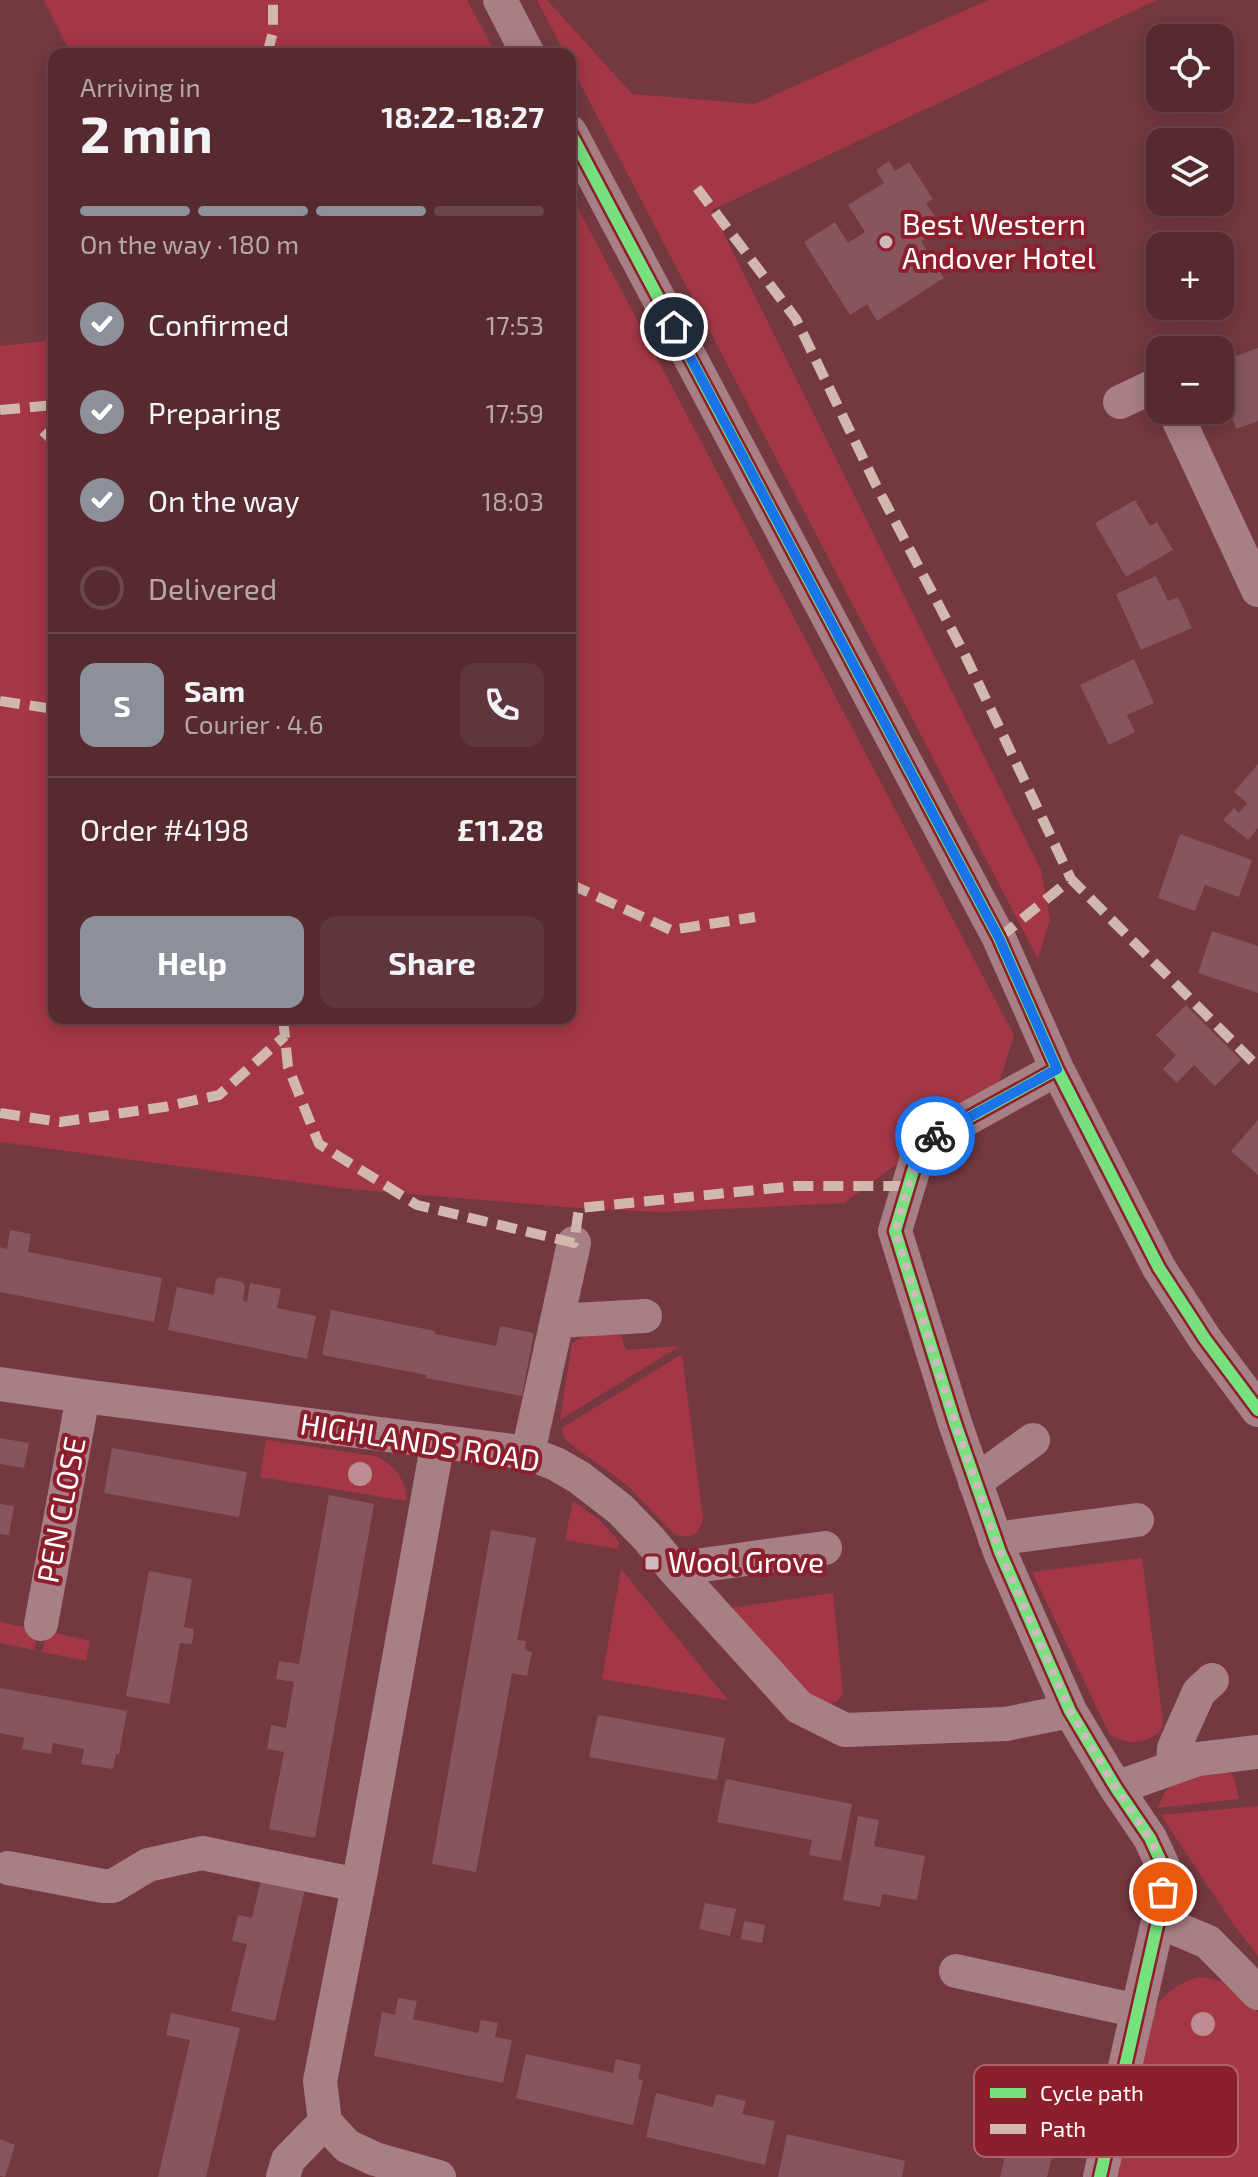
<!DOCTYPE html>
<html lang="en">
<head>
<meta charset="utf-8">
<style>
  :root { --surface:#572a30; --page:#60363c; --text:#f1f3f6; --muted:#b6a7ab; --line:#6d464c; --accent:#8c9099 }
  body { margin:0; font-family:"Exo 2",sans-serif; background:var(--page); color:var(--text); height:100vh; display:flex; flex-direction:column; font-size:30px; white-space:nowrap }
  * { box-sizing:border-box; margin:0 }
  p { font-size:26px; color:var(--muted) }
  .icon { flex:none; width:44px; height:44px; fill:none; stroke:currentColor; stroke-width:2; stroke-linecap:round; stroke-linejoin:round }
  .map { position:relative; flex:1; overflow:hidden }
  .details { position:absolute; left:48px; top:48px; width:528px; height:976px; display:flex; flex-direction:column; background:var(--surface); border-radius:16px; box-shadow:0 4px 20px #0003,0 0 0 2px var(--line) }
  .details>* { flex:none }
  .buttons { position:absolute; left:1146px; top:24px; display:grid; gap:16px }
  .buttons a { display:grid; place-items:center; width:88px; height:88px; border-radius:16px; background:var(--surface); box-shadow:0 4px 20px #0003,0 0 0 2px var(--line); font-size:40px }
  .pin { position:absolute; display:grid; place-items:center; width:68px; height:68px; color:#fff; margin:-34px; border:4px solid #fff; border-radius:50%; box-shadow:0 2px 8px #0007 }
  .courier { position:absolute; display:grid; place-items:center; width:80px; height:80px; margin:-40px; border:6px solid #1a73e8; border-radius:50%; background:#fff; color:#222; box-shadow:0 2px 10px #0007 }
  .summary em { font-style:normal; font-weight:700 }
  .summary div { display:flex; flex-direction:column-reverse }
  .summary { display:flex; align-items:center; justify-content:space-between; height:136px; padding:0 32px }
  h1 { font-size:52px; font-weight:700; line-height:60px }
  .bar { display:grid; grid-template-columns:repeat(4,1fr); gap:12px 8px; align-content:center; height:96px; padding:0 32px }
  .bar i { height:10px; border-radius:6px; background:var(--line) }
  .bar .current { background:var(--accent) }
  .bar p { grid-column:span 4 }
  .line { display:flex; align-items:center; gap:20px; padding:0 32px; border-top:2px solid var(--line) }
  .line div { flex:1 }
  .round { display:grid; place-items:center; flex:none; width:84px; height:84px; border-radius:16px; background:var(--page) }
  ol { padding:0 32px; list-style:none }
  li { display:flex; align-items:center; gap:24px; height:88px }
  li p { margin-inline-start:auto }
  li .icon { padding:8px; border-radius:50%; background:var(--accent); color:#fff; stroke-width:4 }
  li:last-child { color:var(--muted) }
  li i { width:44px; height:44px; border:4px solid var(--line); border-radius:50% }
  .button { display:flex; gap:16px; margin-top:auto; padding:16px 32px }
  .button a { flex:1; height:92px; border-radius:16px; background:var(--accent); color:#fff; font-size:32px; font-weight:700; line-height:92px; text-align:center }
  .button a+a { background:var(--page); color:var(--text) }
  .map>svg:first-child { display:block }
  .green { fill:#a43746 }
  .building { fill:#86565c }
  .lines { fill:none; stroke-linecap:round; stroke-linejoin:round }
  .minor { stroke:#a87f85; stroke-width:34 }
  .quiet { stroke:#d1b7ad; stroke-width:10; stroke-dasharray:20 10; stroke-linecap:butt }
  .cycleway-casing { stroke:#8d1f2d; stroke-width:17 }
  .cycleway { stroke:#77e17e; stroke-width:12 }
  .tree { fill:#bd8d93 }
  .done { stroke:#ceb9bc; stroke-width:8; stroke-dasharray:0 14.4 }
  .route { stroke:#1a73e8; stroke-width:10 }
  .poi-dot { fill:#ceb9bc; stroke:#8d1f2d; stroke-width:3 }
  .labels { text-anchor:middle; stroke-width:8; stroke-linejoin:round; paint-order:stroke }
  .poi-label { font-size:30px; fill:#fff; stroke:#8d1f2d; text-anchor:start }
  .street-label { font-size:30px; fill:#fff; stroke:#8d1f2d }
  .key { fill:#8d1f2d; stroke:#af626c; stroke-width:2 }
  .key-label { font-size:22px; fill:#fff }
</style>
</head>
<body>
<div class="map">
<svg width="1258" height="2177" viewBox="0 0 1258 2177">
  <rect width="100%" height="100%" fill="#743840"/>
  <path class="green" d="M44,0H467L496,54H71Z
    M537,0H547L632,94L754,104L988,0H1157L712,210L1041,870L1050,919L1038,959L570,64V54H565Z
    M570,193L1014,1035L997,1090L844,1203L661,1212L579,1208L349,1189L0,1142V346L54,340V1018H570Z
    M591,1332L613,1333L621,1336L626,1350L680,1346L560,1420L572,1343Z
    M682,1354L703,1519C699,1536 689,1540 673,1533L627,1485L570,1444L563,1436L562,1428Z
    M266,1440L376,1456C393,1464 408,1481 406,1501L260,1477Z
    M574,1502L597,1518L617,1539L619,1543L618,1549L565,1540L572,1504Z
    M1142,1558L1163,1722L1161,1730C1147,1745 1127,1745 1110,1735L1032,1572Z
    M621,1569L728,1700L602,1679Z
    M833,1593L843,1694L836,1702L831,1704L826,1703L806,1693L730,1608Z
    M0,1622L39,1630L34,1650L0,1643Z
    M47,1631L90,1641L86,1661L42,1652Z
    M1230,1772L1234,1778L1239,1799L1158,1808L1164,1793L1180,1776Z
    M1258,1806V1956L1233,1924L1161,1815Z
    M1199,1977C1229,1979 1239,1991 1258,2012V2177H1115L1157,2004C1170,1990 1181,1982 1199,1977Z"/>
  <path class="building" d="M889,161L895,171L909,162L933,199L926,203L942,228L921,241L944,278L877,321L867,304L850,315L804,242L835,222L848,243L865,232L848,205L884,183L876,170Z
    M1258,348V421L1236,429L1220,384V362Z
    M1135,500L1150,526L1157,522L1173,550L1126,577L1095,523Z
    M1156,576L1168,601L1178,597L1192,628L1141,650L1116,594Z
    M1134,659L1154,703L1127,715L1135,732L1109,745L1080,685Z
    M1258,764V828L1248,840L1223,820L1234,808L1239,813L1247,803L1234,792Z
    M1180,834L1252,860L1239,897L1205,885L1195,911L1158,898Z
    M1212,931L1258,946V993L1198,973Z
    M1186,1005L1241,1060L1215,1086L1194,1065L1177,1083L1163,1069L1176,1055L1156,1035Z
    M1258,1120V1175L1231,1151Z
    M10,1230L31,1234L28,1252L162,1278L154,1322L0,1292V1247L7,1249Z
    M220,1277L242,1282L245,1286L243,1301L247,1302L250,1283L281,1289L277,1308L316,1316L307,1359L168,1330L177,1287L214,1295L216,1280Z
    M331,1310L435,1331V1334L496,1346L500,1326L534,1333L522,1396L426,1378L427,1375L322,1355Z
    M0,1438L29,1443L24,1468L0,1464Z
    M112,1448L247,1472L239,1517L104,1493Z
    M329,1495L374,1504L315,1838L269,1829L284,1752L267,1749L271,1725L286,1728L294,1682L276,1679L279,1661L299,1664Z
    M0,1504L14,1506L9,1535L0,1534Z
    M491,1530L536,1538L517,1640L526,1641L525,1650L532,1652L527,1676L512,1673L476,1872L432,1864Z
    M149,1571L192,1579L184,1627L194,1629L192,1644L180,1643L169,1704L126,1696Z
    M0,1688L127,1711L119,1754H116L113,1769L81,1764L84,1749L53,1743L51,1754L22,1749L24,1738L0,1733Z
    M598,1715L725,1738L717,1780L589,1757Z
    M726,1779L852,1804L841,1861L809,1855L812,1840L717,1822Z
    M858,1816L879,1820L874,1846L925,1856L917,1900L882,1894L880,1907L843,1900Z
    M261,1879L305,1889L275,2021L231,2011L247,1944L232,1941L238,1915L252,1918Z
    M705,1903L736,1909L730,1936L699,1929Z
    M744,1921L765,1925L762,1943L741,1939Z
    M398,1998L417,2001L413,2019L478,2033L481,2020L498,2023L495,2037L512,2040L503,2083L374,2056L382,2012L395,2015Z
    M171,2013L240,2028L206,2177H158L190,2040L166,2035Z
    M526,2054L613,2073L616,2059L641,2065L638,2079L643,2080L633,2125L516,2098Z
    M1025,2073L1069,2084L1054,2149L1047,2177H1000Z
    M656,2093L713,2107L716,2094L746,2101L742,2114L775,2121L765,2165L646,2137Z
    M787,2134L905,2161L902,2177H778Z
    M0,2139L15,2145L5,2177L0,2176Z"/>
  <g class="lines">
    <path class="minor" d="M500,0L528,54
      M570,132L999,938L1057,1069L1159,1268L1205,1339L1258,1410
      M1120,402L1160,383
      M1174,410L1258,590
      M1057,1069L921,1144L895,1231L955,1423L1000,1552L1070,1711L1116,1788L1150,1838L1163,1866V1892L1158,1921L1100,2177
      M557,1321L645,1316
      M0,1384L83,1396L528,1453L556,1464L580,1478L620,1509L649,1539L674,1569L799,1707L845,1730L1006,1724L1070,1711
      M438,1441L360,1876L320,2081L325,2122L347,2146L375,2159L439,2177
      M528,1453L574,1243
      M975,1482L1033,1440
      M995,1539L1137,1520
      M674,1569L825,1548
      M41,1624L83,1396
      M1173,1767L1174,1748L1185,1723L1199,1692L1212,1680
      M1116,1788L1198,1759L1258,1752
      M8,1868L103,1886H113L148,1865L202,1853L358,1885
      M1158,1921L1208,1942L1258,1993
      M956,1971L1138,2011
      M283,2177L288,2160L325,2122"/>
    <path class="quiet" d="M267,54L273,32V0
      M697,188L796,319L876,485L966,657L1071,879
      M0,410L54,405
      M43,431L54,442
      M0,701L54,709
      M570,884L671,930L755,917
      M999,938L1071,879L1258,1067
      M283,1018L288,1067L319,1144L417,1205L574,1243L579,1208L796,1186H907
      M0,1113L60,1122L164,1107L219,1095L285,1036"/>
    <defs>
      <path id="cycleway" d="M570,132L999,938L1057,1069L1159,1268L1205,1339L1258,1410
        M1057,1069L921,1144L895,1231L955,1423L1000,1552L1070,1711L1116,1788L1150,1838L1163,1866V1892L1158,1921L1100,2177"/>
    </defs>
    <use href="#cycleway" class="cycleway-casing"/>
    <use href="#cycleway" class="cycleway"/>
  </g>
  <g class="tree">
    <circle cx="360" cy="1474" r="12"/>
    <circle cx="1203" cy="2024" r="12"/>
  </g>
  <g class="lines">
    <path class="done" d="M935,1136L921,1144L895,1231L955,1423L1000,1552L1070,1711L1116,1788L1150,1838L1163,1866V1892"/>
    <path class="route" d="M674,327L999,938L1057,1069L935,1136"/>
  </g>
  <g class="poi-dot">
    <circle cx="886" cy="242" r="8"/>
    <rect x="644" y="1555" width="16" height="16" rx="4"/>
  </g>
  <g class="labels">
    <g class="poi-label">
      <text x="902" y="235">Best Western<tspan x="902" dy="34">Andover Hotel</tspan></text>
      <text x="668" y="1573">Wool Grove</text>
    </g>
    <g class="street-label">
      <text transform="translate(420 1443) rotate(9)" y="10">HIGHLANDS ROAD</text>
      <text transform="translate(62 1510) rotate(-79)" y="10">PEN CLOSE</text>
    </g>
  </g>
  <rect x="974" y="2065" width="264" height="92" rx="12" class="key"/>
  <rect x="990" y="2088" width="36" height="10" fill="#77e17e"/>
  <rect x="990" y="2124" width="36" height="10" fill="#d1b7ad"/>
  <g class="key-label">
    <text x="1040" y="2101">Cycle path</text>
    <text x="1040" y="2137">Path</text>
  </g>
</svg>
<div class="buttons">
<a><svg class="icon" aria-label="locate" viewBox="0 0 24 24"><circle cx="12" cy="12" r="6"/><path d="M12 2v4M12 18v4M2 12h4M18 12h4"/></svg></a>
<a><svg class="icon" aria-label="layers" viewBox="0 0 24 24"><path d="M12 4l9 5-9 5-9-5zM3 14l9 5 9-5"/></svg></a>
<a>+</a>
<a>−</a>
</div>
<div class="pin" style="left:1163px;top:1892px;background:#ea580c"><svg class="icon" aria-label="bag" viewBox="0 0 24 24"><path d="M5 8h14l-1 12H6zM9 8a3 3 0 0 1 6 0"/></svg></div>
<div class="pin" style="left:674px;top:327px;background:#1f2937"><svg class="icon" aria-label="home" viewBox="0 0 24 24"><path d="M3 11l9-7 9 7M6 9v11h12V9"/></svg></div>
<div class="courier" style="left:935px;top:1136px"><svg class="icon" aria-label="bike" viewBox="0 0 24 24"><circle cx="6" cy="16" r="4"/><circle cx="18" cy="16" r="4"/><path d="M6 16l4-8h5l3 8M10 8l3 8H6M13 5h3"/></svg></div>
<section class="details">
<div class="summary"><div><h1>2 min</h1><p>Arriving in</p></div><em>18:22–18:27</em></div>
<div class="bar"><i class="current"></i><i class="current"></i><i class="current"></i><i></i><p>On the way · 180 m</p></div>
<ol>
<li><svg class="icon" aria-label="check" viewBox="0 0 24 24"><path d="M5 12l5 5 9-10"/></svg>Confirmed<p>17:53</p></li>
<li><svg class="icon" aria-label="check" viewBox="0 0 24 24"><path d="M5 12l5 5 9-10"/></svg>Preparing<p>17:59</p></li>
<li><svg class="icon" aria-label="check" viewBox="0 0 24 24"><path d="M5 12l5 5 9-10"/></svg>On the way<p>18:03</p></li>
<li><i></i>Delivered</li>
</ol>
<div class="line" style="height:144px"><b class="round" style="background:var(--accent);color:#fff">S</b><div><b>Sam</b><p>Courier · 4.6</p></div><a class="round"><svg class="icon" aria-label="phone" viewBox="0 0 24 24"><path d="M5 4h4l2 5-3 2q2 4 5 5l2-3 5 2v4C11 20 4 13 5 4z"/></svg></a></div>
<div class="line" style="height:104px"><div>Order #4198</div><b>£11.28</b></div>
<div class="button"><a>Help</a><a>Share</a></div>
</section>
</div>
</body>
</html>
